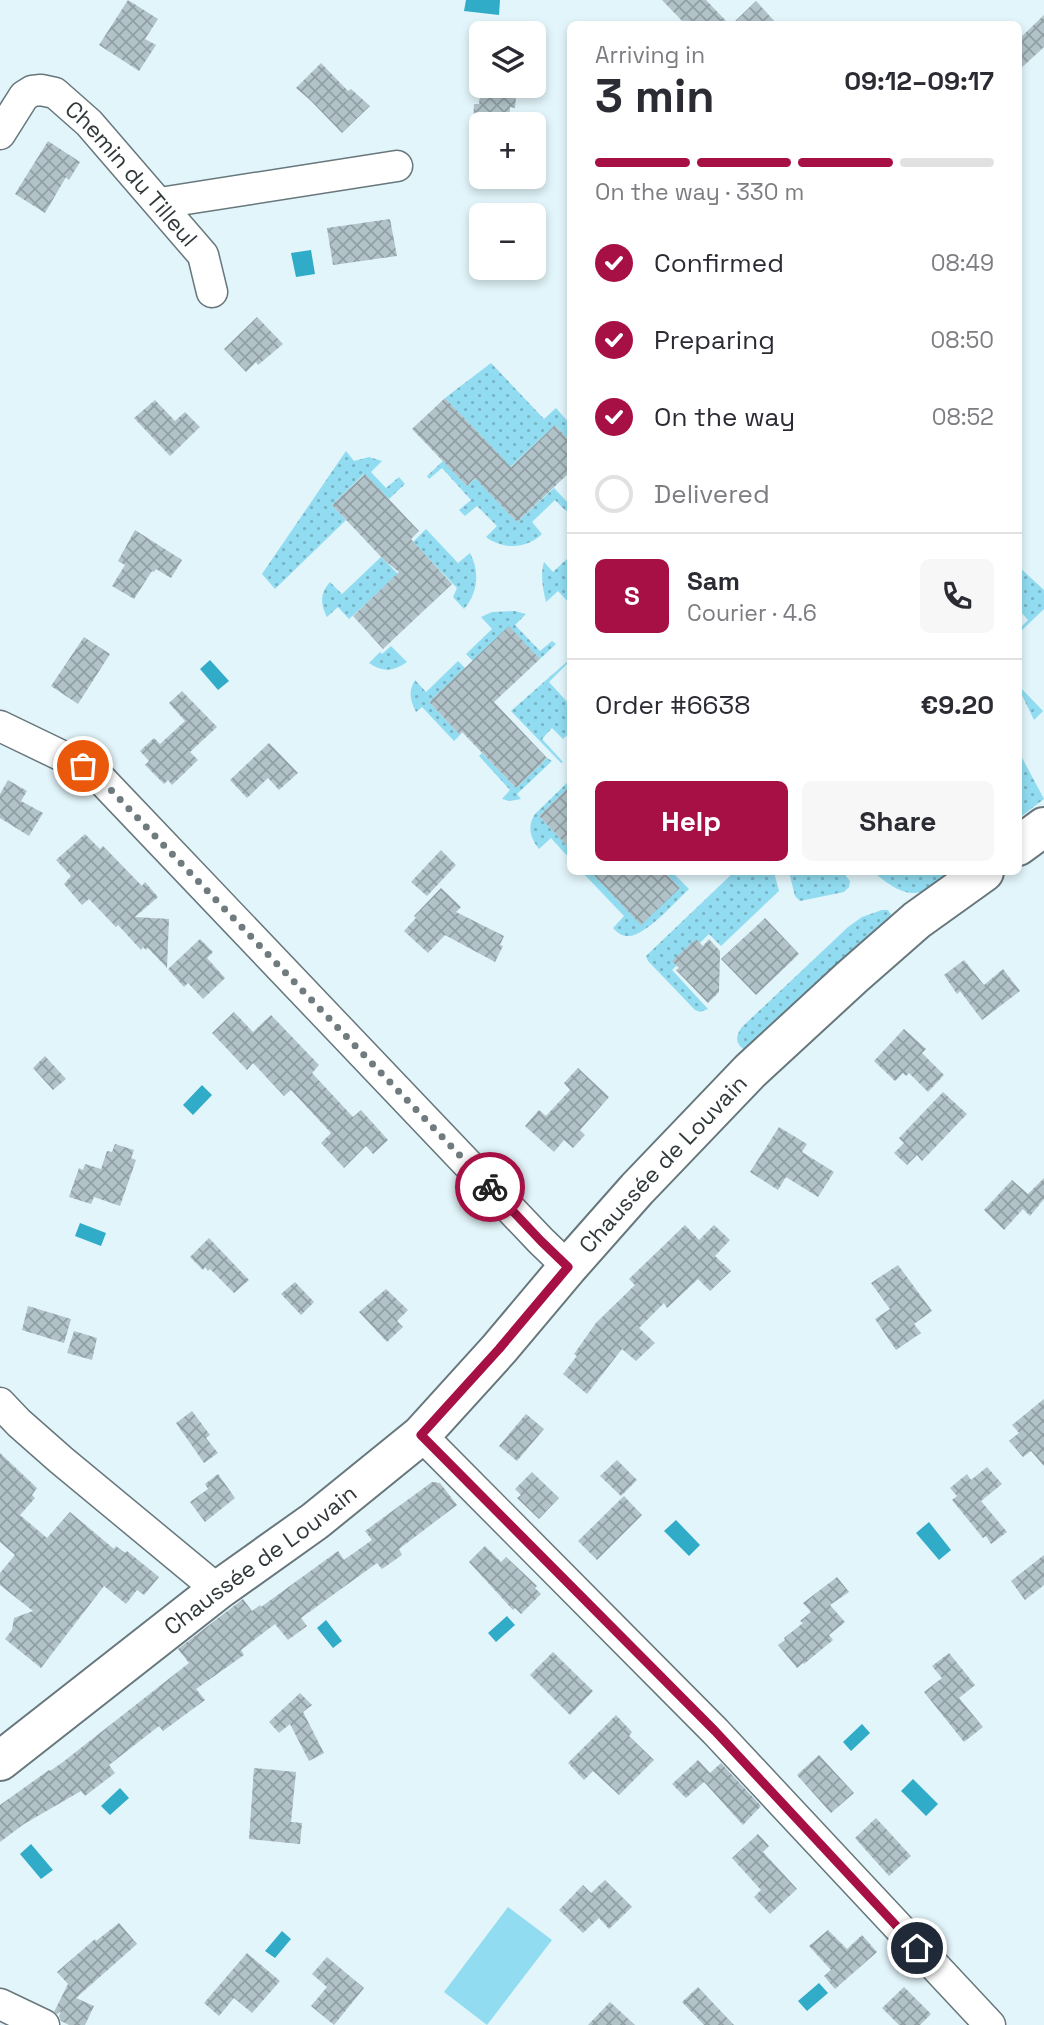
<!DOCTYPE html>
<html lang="en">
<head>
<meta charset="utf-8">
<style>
  :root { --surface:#fff; --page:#f7f7f7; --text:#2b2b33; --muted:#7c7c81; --line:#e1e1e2; --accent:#a71045 }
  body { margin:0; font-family:"Space Grotesk",sans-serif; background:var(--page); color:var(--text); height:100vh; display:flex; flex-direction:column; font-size:26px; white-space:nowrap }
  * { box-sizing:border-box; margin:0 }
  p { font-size:23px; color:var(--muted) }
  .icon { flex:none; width:38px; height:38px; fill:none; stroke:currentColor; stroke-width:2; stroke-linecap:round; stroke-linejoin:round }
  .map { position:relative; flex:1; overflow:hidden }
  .side { position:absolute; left:567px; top:21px; width:455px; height:854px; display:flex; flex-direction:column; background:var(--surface); border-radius:10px; box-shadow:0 4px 10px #0003 }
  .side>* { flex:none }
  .fabs { position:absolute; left:469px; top:21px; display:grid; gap:14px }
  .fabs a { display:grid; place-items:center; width:77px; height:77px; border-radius:10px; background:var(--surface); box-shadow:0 4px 10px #0003; font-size:35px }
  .pin { position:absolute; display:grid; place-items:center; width:60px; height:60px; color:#fff; margin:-30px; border:4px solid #fff; border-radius:50%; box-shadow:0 2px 7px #0007 }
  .courier { position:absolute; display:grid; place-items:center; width:70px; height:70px; margin:-35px; border:5px solid #a71045; border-radius:50%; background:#fff; color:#222; box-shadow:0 2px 9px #0007 }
  .head em { font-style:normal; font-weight:700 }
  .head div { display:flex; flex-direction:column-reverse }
  .head { display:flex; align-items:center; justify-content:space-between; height:119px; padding:0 28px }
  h1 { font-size:46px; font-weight:700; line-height:52px }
  .bar { display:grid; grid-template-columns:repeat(4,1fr); gap:10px 7px; align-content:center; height:84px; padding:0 28px }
  .bar i { height:9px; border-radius:5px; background:var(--line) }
  .bar .selected { background:var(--accent) }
  .bar p { grid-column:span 4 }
  .line { display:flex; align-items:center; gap:18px; padding:0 28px; border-top:2px solid var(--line) }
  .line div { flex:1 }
  .round { display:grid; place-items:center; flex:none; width:74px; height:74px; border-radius:10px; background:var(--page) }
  ol { padding:0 28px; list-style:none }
  li { display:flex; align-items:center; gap:21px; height:77px }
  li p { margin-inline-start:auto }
  li .icon { padding:7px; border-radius:50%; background:var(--accent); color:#fff; stroke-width:4 }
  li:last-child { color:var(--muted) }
  li i { width:38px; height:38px; border:4px solid var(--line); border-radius:50% }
  .cta { display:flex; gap:14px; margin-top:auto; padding:14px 28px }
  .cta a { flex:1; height:80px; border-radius:10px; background:var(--accent); color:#fff; font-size:28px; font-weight:700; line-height:80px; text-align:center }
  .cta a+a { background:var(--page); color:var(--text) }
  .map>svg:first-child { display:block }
  .grass { fill:url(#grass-dots) }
  .pitch { fill:#91dcf1 }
  .water { fill:#30abc8 }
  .building { fill:url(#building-cross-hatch) }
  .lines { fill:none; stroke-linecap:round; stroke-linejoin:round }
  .minor-casing { stroke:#67777c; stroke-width:33 }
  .major-casing { stroke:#67777c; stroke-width:42 }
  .minor { stroke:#fff; stroke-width:30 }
  .major { stroke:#fff; stroke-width:38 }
  .done { stroke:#6f7b7e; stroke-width:7; stroke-dasharray:0 12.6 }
  .route { stroke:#a71045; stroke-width:9 }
  .labels { text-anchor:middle; stroke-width:7; stroke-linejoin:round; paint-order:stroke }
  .street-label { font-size:23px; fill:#31393b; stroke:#fefefe }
</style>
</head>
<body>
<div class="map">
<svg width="1044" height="2025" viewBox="0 0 1044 2025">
  <defs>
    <pattern id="grass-dots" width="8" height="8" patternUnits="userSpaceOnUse" patternTransform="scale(1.75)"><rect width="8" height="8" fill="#91dcf1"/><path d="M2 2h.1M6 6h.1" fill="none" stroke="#77b3c4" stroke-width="1.8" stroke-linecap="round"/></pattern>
    <pattern id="building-cross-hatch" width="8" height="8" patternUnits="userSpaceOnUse" patternTransform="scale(1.75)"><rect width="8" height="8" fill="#b1c3c8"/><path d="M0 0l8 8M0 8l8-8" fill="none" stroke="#919fa4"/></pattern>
  </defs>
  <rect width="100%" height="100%" fill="#e2f5fa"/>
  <path class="grass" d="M491,363L544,419L556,408L570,424V441L555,425L505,472L499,455L445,398Z
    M346,451L354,461L369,457L382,461L371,472L386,488L399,477L405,484L389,499L364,474L332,505L346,520L275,589L262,574Z
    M443,461L467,486L480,474L487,490L517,522L554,488L570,505V507L566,511L555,500L532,522L542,534C527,549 503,550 486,537L497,526L477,506L465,516L459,510L471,500L442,468L429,479L427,476Z
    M426,529L458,563L470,553C480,572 478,593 464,609L453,597L457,588L413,542Z
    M570,556V604L558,591L546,602C543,589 540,576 544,562L553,572Z
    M381,557L398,574L349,619L338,607L327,617C320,604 320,593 330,582L342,594Z
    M1018,566L1044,590V609L1019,633V629L1028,620L1019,610Z
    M515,611L526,614L515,625L540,651L552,641L556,644L540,659L509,627L473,661L466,654L492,629L481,617L492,612Z
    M391,646L407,662C394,671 383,673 369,663L380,652L382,654Z
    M570,659V661L549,682L570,705V732L563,739L552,728L542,739L563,762L561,763L511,711Z
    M458,661L465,668L429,702L460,735L454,741L422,707L416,712C410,700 408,692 415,680L426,692Z
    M1019,686L1043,711L1034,720L1019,689Z
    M1019,752L1044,799L1019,818H1018Z
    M482,753L516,788L547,758L552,761L517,794L521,799L510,801L502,799L510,790L479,756Z
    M570,780V786L539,816L570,849V859L551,838L539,849C530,838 527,826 535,814Z
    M582,872H591L641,924L680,888L664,872H672L689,889C676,901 644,938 627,936C621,936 617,932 613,928L624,916Z
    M734,872H774L779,891L721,946L709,934L672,970L708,1009L700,1012L695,1010L648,961L646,956Z
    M789,872H843L850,881L849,887L844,892L800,901L795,896Z
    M874,872H949C941,878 930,889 920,892C904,897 885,882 874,872Z
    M882,910H888L894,919L745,1050C735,1043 735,1037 742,1027L848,927L862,917Z"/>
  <path class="pitch" d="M508,1907L552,1940L487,2025L444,1992Z"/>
  <path class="water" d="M466,0H500L499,15L464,11Z
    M311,250L315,274L296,277L291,253Z
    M210,660L229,681L218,690L200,669Z
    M202,1085L212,1095L193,1115L183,1105Z
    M80,1223L106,1233L101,1246L75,1236Z
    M676,1520L700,1545L689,1556L664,1531Z
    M929,1522L951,1550L939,1560L916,1533Z
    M507,1616L515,1625L496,1642L488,1633Z
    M326,1620L342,1641L333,1648L317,1628Z
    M862,1724L870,1733L851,1751L843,1742Z
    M913,1779L938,1804L926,1816L901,1791Z
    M120,1788L129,1798L110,1815L101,1806Z
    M31,1844L53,1870L41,1879L20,1854Z
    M282,1931L291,1939L275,1958L265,1951Z
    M819,1983L828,1993L807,2011L798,2001Z"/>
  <path class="building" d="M128,0L158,19L145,39L156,45L139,71L99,45Z
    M662,0H706L729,24H685Z
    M756,1L777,24H732Z
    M1044,15V47L1018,71V40Z
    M321,63L348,91L351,89L370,106L342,133L310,100L296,88Z
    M481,86H517L515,108L510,107L509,124H473L474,104H479Z
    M48,141L80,162L69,180L66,177L45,213L15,194Z
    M390,219L397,256L333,265L327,228Z
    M257,317L283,344L258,365L256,362L246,372L224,349Z
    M445,398L511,467L555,425L570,441V472L517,522L475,478L467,486L412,429Z
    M155,400L175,421L185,412L200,427L170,456L134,418Z
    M365,474L419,531L411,539L452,584L383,649L353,616L399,572L385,561L332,505Z
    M135,530L182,560L171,578L156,569L154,572L152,571L134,599L112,586L125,565L118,561Z
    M509,626L540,659L494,702L547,758L516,788L462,732L460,735L429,702Z
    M84,637L110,654L78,704L51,686Z
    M182,691L217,727L190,752L198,760L172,785L168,780L164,784L145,765L149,761L140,751L154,738L160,744L185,721L169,703Z
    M269,743L298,773L279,790L268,778L247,798L230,780Z
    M8,780L27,791L21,801L43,813L29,836L0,818V794Z
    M570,786V849L539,816Z
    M85,834L100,849L103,846L142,886L145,882L158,897L135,917L169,919L167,968L148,948L146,950L143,947L141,950L118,925L116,927L89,899L82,905L64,884L71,876L56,860Z
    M441,850L456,865L427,896L411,882Z
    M591,872H664L680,888L641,925Z
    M441,888L461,907L456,912L504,936L500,945L503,946L495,962L445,935L428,953L404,931L416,918L414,916Z
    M765,918L799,954L756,995L721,959Z
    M200,939L213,952L207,958L225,978L203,999L188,983L184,987L168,969Z
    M696,939L703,946L709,939L720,951L719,992L708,1003L676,970L679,968L672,961Z
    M964,960L984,985L1003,969L1020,991L982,1020L960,991L957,994L944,975Z
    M234,1012L253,1032L271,1015L319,1065L312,1073L353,1117L361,1110L388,1140L373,1154L366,1146L344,1168L321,1143L331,1133L291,1090L284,1096L253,1063L247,1070L212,1033Z
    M904,1029L926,1049L922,1053L944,1075L928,1092L909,1073L906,1076L903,1073L895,1081L874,1061Z
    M45,1056L66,1079L53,1090L33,1068Z
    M578,1068L609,1097L580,1130L585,1135L573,1148L564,1140L554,1152L525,1126L539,1110L546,1116L570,1090L564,1083Z
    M943,1092L967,1114L922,1161L917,1155L907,1165L894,1153L904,1143L899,1138Z
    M779,1127L807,1144L802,1152L834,1172L818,1197L786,1177L778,1190L750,1172Z
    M115,1144L134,1150L131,1158L136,1160L120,1206L94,1197L91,1204L69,1197L79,1168L83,1170L85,1164L101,1169L107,1151L112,1152Z
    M1044,1178V1199L1030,1216L1023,1209L1004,1230L984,1210L1012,1180L1028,1194Z
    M685,1225L699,1240L714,1225L730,1240L715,1256L731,1271L710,1291L698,1279L667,1308L664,1303L639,1328L655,1343L636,1361L622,1349L587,1394L563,1374L577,1356L574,1354L596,1323L635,1285L629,1279Z
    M209,1238L249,1280L234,1293L210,1269L208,1271L205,1267L203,1270L190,1257Z
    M898,1265L932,1311L914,1324L921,1333L896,1350L875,1319L890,1309L871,1283Z
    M295,1282L314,1302L301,1315L281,1294Z
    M386,1289L408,1310L397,1321L403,1327L387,1342L359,1312Z
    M28,1306L71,1319L64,1343L22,1330Z
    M74,1331L97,1338L92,1360L67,1353Z
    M1044,1399V1466L1031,1451L1023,1457L1009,1441L1019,1433L1012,1425Z
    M192,1411L210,1435L206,1438L218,1453L204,1463L176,1423Z
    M526,1414L544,1429L517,1461L499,1446Z
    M0,1453L37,1488L32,1495L35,1498L20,1515L47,1538L70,1512L114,1549L116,1546L125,1553L127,1551L159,1577L144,1595L137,1590L126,1604L104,1586L41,1668L5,1639L12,1630L14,1618L33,1611L0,1585V1573L15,1555L0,1542Z
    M617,1460L637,1480L621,1496L600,1476Z
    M987,1467L1002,1484L981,1501L1007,1532L991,1544L986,1536L983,1538L952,1500L957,1496L950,1488L967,1474L971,1480Z
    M532,1472L559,1498L539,1519L517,1498L521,1495L515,1489Z
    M218,1474L235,1498L205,1522L190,1502L208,1489L205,1484Z
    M432,1482L440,1483L457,1505L399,1549L402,1555L382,1569L377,1563L301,1618L307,1626L288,1640L275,1624L241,1650L244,1655L196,1689L205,1700L163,1731L159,1726L109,1765L115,1773L85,1796L81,1791L24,1824L0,1842V1805L49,1770L50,1771L63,1762L189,1663L178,1649L243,1599L252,1611L260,1605L261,1607L338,1551L344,1560L372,1540L365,1531Z
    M624,1496L642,1515L597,1560L578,1541Z
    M485,1546L501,1562L506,1557L537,1586L535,1588L541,1594L521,1614L515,1608L513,1610L469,1562Z
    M1044,1555V1585L1025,1600L1011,1581Z
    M837,1577L849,1592L830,1605L845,1622L829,1635L833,1640L804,1664L803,1663L797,1668L778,1645L785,1640L784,1638L803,1623L800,1621L811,1612L803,1603Z
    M553,1652L593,1691L570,1715L530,1675Z
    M949,1653L975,1685L959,1698L983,1727L964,1742L924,1692L942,1678L932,1666Z
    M300,1693L312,1705L303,1712L324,1753L309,1761L290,1724L279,1733L269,1722Z
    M616,1715L632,1732L629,1736L654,1760L619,1795L593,1771L584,1780L568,1763Z
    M819,1755L854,1793L831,1813L797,1775Z
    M698,1760L710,1773L721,1763L761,1806L743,1825L704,1782L686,1798L672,1784Z
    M254,1768L296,1772L291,1822L302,1823L300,1844L249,1839Z
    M876,1818L911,1856L889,1876L855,1838Z
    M758,1834L769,1846L763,1852L797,1889L770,1914L754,1897L761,1890L732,1858Z
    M605,1880L632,1907L609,1929L599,1918L583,1933L559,1910L583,1885L591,1893Z
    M119,1923L137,1944L76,1998L94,2006L85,2025H69L61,2021L59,2016L61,2011L57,2014L54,2012L68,1984L57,1972L95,1939L96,1941Z
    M828,1930L847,1949L862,1935L877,1952L835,1989L824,1976L831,1970L809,1946Z
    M247,1953L280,1981L252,2013L234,1998L219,2016L204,2003Z
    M327,1957L364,1988L334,2025L311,2006L327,1987L312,1974Z
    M698,1987L715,2005L734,2025H704L682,2002Z
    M904,1987L931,2014L920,2025H899L882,2008Z
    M610,2002L635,2025H588Z"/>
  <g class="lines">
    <defs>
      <g id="minor">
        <path id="s1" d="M0,134L24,96L32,91L41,90L55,93L89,123L203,255L212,292"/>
        <path d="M160,203L397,166"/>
        <path d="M0,726L83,766L98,776L541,1241L568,1267"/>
        <path d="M0,1403L19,1423L61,1460L218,1590"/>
        <path d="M421,1435L715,1731L990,2025"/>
        <path d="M0,2004L44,2025"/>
      </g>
      <g id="major">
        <path d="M1018,846L1044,827"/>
        <path id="s2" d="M0,1761L218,1590L315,1521L421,1435L499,1349L568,1267L637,1189L750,1071L852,977L917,920L984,872"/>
      </g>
    </defs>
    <use href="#minor" class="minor-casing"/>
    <use href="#major" class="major-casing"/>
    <use href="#minor" class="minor"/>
    <use href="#major" class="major"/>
  </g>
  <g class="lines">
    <path class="done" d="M83,766L98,776L112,791L490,1187"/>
    <path class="route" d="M490,1187L541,1241L568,1267L499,1349L421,1435L715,1731L917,1948"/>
  </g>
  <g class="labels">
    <g class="street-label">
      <text dy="8" stroke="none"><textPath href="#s1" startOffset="189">Chemin du Tilleul</textPath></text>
      <text dy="8" stroke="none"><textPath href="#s2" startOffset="896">Chaussée de Louvain</textPath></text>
      <text dy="8" stroke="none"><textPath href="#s2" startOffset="329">Chaussée de Louvain</textPath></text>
    </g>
  </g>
</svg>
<div class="fabs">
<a><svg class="icon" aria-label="layers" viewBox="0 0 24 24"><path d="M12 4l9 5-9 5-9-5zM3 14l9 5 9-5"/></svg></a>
<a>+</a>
<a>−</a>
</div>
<div class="pin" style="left:83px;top:766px;background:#ea580c"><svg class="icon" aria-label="bag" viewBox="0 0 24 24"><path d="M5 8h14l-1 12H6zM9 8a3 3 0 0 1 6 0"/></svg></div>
<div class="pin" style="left:917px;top:1948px;background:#1f2937"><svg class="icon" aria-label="home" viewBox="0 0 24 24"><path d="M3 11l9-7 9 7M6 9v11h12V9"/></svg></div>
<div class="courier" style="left:490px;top:1187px"><svg class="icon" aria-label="bike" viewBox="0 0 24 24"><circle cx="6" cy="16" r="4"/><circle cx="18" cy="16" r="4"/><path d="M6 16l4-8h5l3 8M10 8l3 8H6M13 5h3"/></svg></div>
<section class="side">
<div class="head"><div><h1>3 min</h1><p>Arriving in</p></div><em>09:12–09:17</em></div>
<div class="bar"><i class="selected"></i><i class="selected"></i><i class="selected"></i><i></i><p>On the way · 330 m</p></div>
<ol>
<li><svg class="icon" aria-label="check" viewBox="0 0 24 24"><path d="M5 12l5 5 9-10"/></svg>Confirmed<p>08:49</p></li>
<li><svg class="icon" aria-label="check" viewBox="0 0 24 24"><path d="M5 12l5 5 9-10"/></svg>Preparing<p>08:50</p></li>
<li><svg class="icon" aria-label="check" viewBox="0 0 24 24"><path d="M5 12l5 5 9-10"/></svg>On the way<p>08:52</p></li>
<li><i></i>Delivered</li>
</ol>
<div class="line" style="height:126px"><b class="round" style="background:var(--accent);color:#fff">S</b><div><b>Sam</b><p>Courier · 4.6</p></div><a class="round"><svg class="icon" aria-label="phone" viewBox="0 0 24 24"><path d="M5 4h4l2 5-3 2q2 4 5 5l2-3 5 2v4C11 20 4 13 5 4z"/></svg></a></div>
<div class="line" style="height:91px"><div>Order #6638</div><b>€9.20</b></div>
<div class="cta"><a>Help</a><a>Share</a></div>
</section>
</div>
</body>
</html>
